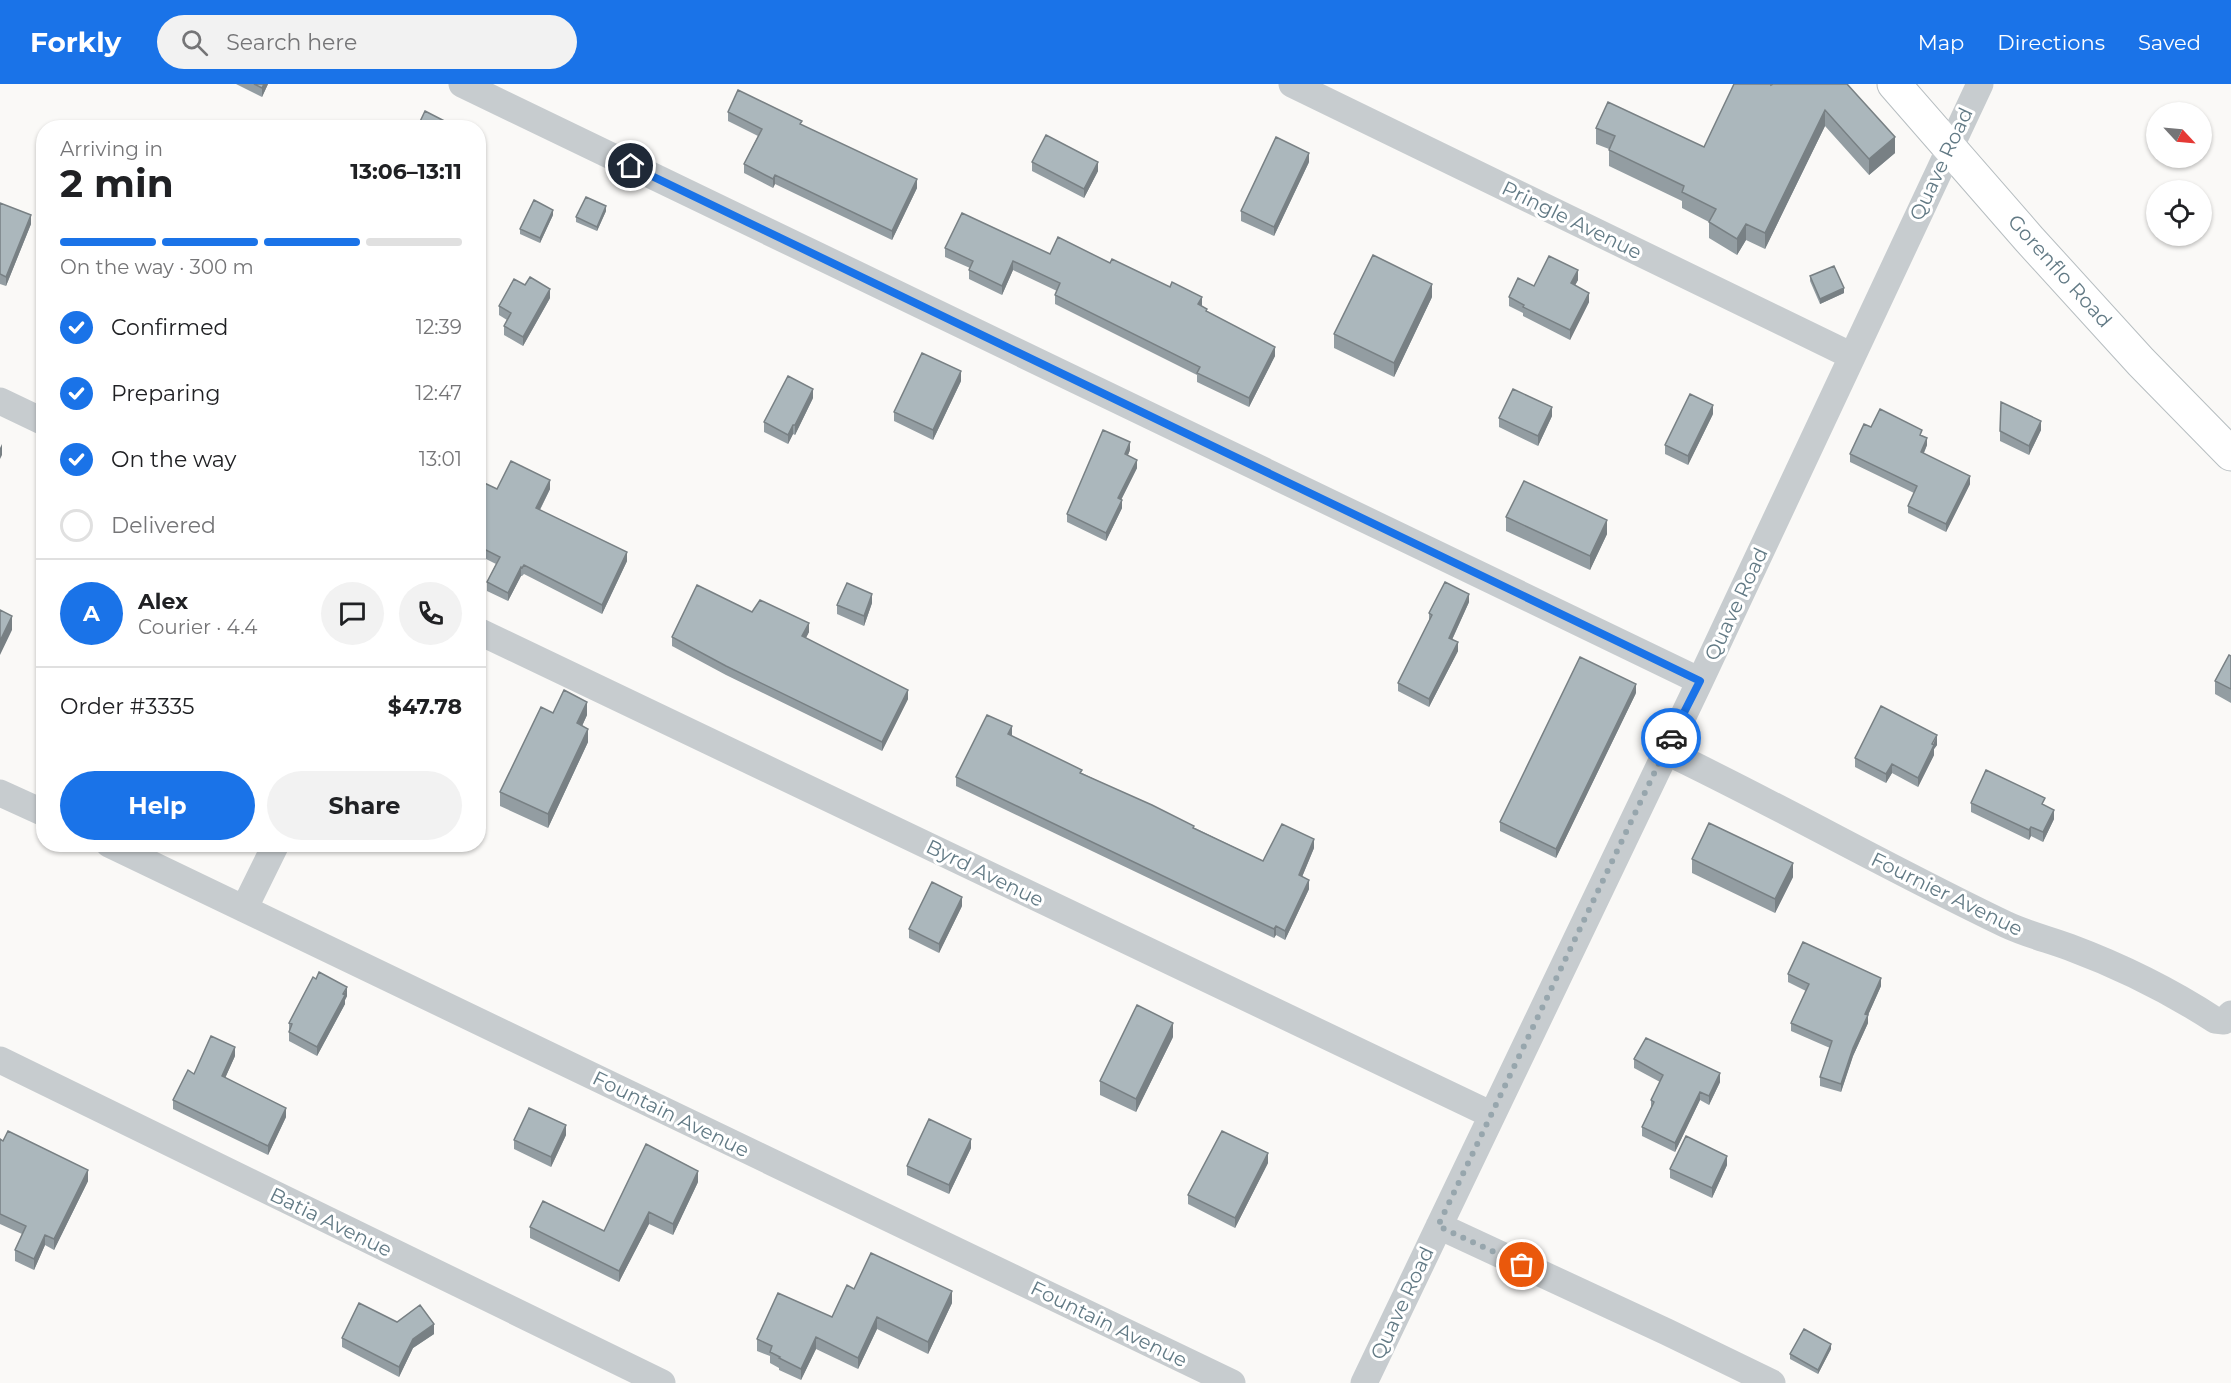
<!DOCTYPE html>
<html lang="en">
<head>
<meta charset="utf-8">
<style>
  :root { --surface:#fff; --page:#f2f2f2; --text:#202124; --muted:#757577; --line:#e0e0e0; --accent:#1a73e8 }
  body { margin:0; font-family:Montserrat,sans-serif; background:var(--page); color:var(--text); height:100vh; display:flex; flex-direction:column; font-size:22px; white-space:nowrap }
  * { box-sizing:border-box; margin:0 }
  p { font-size:20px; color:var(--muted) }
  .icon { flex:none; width:33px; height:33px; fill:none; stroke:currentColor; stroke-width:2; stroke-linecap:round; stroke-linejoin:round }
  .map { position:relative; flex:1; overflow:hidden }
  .sheet { position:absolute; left:36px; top:36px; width:450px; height:732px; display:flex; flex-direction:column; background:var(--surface); border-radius:24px; box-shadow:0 2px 4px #0004 }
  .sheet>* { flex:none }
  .needle { width:39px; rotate:116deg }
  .fabs { position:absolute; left:2146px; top:18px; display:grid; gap:12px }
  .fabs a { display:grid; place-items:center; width:66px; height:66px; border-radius:50%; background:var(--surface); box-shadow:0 2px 4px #0004; font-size:30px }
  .pin { position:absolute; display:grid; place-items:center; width:51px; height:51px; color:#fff; margin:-26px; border:3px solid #fff; border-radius:50%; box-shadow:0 2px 6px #0007 }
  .courier { position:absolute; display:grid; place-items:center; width:60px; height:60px; margin:-30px; border:4px solid #1a73e8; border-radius:50%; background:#fff; color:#222; box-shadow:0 2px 8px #0007 }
  .summary em { font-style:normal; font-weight:700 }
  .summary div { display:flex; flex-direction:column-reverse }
  .summary { display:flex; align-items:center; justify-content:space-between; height:102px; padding:0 24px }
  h1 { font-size:39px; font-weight:700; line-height:45px }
  .bar { display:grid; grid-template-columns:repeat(4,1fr); gap:9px 6px; align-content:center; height:72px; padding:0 24px }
  .bar i { height:8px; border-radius:4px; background:var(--line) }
  .bar .on { background:var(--accent) }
  .bar p { grid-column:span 4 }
  .line { display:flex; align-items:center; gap:15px; padding:0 24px; border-top:2px solid var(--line) }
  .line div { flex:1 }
  .round { display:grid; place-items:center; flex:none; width:63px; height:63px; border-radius:32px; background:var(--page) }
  ol { padding:0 24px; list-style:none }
  li { display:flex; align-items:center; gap:18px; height:66px }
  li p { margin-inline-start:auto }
  li .icon { padding:6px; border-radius:50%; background:var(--accent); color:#fff; stroke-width:4 }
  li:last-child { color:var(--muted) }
  li i { width:33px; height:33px; border:3px solid var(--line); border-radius:50% }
  .action { display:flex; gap:12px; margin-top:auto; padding:12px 24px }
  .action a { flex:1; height:69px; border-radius:36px; background:var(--accent); color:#fff; font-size:24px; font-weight:700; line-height:69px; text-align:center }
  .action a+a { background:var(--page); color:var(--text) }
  header { display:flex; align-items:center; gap:36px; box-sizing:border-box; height:84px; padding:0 30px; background:var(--accent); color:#fff }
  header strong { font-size:28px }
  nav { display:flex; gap:33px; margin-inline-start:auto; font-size:21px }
  .search { width:420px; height:54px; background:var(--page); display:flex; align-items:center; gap:15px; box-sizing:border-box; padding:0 21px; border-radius:33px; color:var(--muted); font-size:22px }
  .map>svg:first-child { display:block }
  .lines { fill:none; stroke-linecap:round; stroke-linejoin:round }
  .major-casing { stroke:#b7bec1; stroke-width:35 }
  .minor { stroke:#c7cccf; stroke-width:27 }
  .major { stroke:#fff; stroke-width:33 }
  .wall { fill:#939da2 }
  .shaded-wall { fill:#788084 }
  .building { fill:#abb7bc; stroke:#788084; stroke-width:1.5 }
  .done { stroke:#97a6ad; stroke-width:6; stroke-dasharray:0 10.8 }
  .route { stroke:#1a73e8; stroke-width:8 }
  .labels { text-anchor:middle; stroke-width:6; stroke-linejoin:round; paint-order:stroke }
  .street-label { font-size:20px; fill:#627a85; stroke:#fff }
</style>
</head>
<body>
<header>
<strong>Forkly</strong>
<div class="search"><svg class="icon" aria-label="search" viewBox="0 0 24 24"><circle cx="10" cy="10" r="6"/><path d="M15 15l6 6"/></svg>Search here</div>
<nav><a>Map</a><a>Directions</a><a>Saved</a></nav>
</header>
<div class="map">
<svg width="2231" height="1299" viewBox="0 0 2231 1299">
  <rect width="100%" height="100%" fill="#faf9f7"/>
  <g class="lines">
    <defs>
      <path id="major" d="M1894,0L2029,155L2141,278L2231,370"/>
    </defs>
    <use href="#major" class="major-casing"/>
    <path class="minor" d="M462,0L1700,597
      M1292,0L1852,272
      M0,317L44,338
      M478,547L1492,1031
      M1665,667C1780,722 1890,785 2005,840C2026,850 2047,855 2069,863C2120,882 2169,906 2215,936L2224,937L2231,930
      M0,709L44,729
      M109,760L1232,1299
      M244,825L276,760
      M0,976L662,1299
      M1439,1142L1667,1248L1772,1299
      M1364,1299L1700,597L1980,0"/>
    <use href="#major" class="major"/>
  </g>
  <path class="wall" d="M236,0H268L262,13Z
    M1847,0L1895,69L1869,91L1825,42L1765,165L1746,156L1737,171L1709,154V138L1682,124V117L1609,82V65L1596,60V44L1704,63L1771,1Z
    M728,28L802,41L917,104L892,156L775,100L773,104L744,89V80L758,52L728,37Z
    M1032,78L1098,87L1084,114L1032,87Z
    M1309,78L1274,152L1241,137V127Z
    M0,119L31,140L6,202L0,200Z
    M606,127L597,147L576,138V133Z
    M553,131L540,159L520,150V145Z
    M945,164L1050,170L1202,222L1207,227L1275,272L1249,323L1197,298V291L1055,220V211L1057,207L1013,186L1002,211L969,195V186L970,184L945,173Z
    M1810,192L1844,209L1820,220L1810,197Z
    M1578,196L1575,201L1589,218L1570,256L1523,232V229L1509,222V213L1534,202Z
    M1432,213L1394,293L1334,264V250Z
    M550,214L523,262L504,251V242L507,236L499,231V222Z
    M961,297L933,356L894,337V328Z
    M813,314L795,351L793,350L788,360L764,348V338Z
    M1713,330L1688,381L1665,370V361Z
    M1552,332L1538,362L1499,343V334Z
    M1871,343L1922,352L1927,361L1924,369L1970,400L1946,448L1908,429V422L1914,409L1850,378V370Z
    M2041,346L2029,371L2000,357V347Z
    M1130,366L1128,371L1137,384L1121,416L1122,424L1106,457L1067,438V430Z
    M478,396L497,405H550L540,426L627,477L602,530L524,490L522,492H521L508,517L487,507V498L496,480L478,471Z
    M1506,433L1607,450L1590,486L1506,447Z
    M1469,518L1452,556L1458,567L1429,623L1398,607V599L1429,537V529Z
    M872,519L864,542L837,530V521Z
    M752,528L809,548L805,554L908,615L882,667L726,591L672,562V553Z
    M2231,572V619L2215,610V597Z
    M1636,609L1556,774L1500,747V738Z
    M553,629L587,631L582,642L588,658L548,744L500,722V708Z
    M1011,652L1082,689L1263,777L1314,764L1302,793L1309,805L1285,856L1276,851L1274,854L956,702V693Z
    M1937,661L1934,665V671L1918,703L1892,689L1886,699L1855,683V674Z
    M1971,719L2045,722L2054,735L2043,758L2031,752L2029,756L1971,728Z
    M1692,775L1793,793L1775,829L1692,789Z
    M962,822L939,869L909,854V845Z
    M1788,890L1881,902L1868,931V939L1853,972L1841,1008L1820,1002V993L1830,964L1791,947V939L1806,907L1788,898Z
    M316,895L347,912L345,916V920L317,972L289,957V939Z
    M1173,953L1136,1028L1100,1011V997Z
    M235,972L225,994L286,1033L268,1071L173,1025V1016L194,990Z
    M1634,975L1720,998L1709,1021L1700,1016L1675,1068L1642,1052V1043L1651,1024V1016L1660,998L1634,984Z
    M566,1051L551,1083L514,1065V1056Z
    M0,1055L88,1097L54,1166L45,1161L34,1186L15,1177V1166L22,1150L0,1140Z
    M971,1064L949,1110L907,1091V1082Z
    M1268,1079L1235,1144L1188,1120V1111Z
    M1727,1081L1712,1114L1670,1094V1085Z
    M698,1098L673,1151L649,1140L619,1198L530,1154V1143L604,1147Z
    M854,1205L952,1219L928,1270L877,1245L858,1285L816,1265L801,1296L779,1286V1284L770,1279V1272L757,1267V1255L832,1233Z
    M397,1238L434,1250L413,1264L399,1293L342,1263V1254Z
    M1831,1265L1818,1290L1790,1275V1270Z"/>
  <path class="shaded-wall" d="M264,0H268L262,13V4Z
    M1825,26V42L1765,165V149Z
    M1895,53V69L1869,91V75Z
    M1309,69V78L1274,152V143Z
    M1098,78V87L1084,114V105Z
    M775,91V100L773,104V95Z
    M917,95V104L892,156V147Z
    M606,122V127L597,147V143Z
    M553,126V131L540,159V154Z
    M31,131V140L6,202V193Z
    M1746,140V156L1737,171V155Z
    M1013,177V186L1002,211V202Z
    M1578,186V196L1571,209V199Z
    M1432,200V213L1394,293V279Z
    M1844,204V209L1820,220V215Z
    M550,205V214L523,262V253Z
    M1589,209V218L1570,256V246Z
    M1202,213V222L1198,230V220Z
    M1275,263V272L1249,323V314Z
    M961,287V297L933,356V346Z
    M813,305V314L795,351V341Z
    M1713,321V330L1688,381V372Z
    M1552,323V332L1538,362V352Z
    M2041,337V346L2029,371V362Z
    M793,341V350L788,360V351Z
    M1927,354V361L1921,375V368Z
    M1130,358V366L1125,378V370Z
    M2,360V371L0,375V364Z
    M1137,376V384L1118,422V414Z
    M1970,392V400L1946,448V440Z
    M550,396V405L536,433V424Z
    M1122,416V424L1106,457V449Z
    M1607,436V450L1590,486V472Z
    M627,468V477L602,530V521Z
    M521,483V492L508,517V509Z
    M872,510V519L864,542V532Z
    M1469,510V518L1449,562V554Z
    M12,532V546L0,571V557Z
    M809,539V548L802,562V552Z
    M1458,558V567L1429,623V615Z
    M1636,600V609L1556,774V765Z
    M908,606V615L882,667V658Z
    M587,618V631L577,653V639Z
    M1012,642V652L1008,659V650Z
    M588,645V658L548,744V730Z
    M1937,651V661L1934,665V671L1918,703V694Z
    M1892,680V689L1886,699V690Z
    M2054,726V735L2043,758V748Z
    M2031,743V752L2029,756V746Z
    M1314,755V764L1299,800V791Z
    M1793,779V793L1775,829V815Z
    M1309,796V805L1285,856V847Z
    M962,813V822L939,869V860Z
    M1276,842V851L1274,854V845Z
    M1881,894V902L1865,938V930Z
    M347,903V912L345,916V920L317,972V963Z
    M1868,931V939L1853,972L1841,1008V1000L1853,964Z
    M1173,939V953L1136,1028V1015Z
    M235,963V972L222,1001V992Z
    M1720,989V998L1709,1021V1012Z
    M1700,1008V1016L1675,1068V1059Z
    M286,1024V1033L268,1071V1062Z
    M566,1041V1051L551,1083V1073Z
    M971,1055V1064L949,1110V1101Z
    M1268,1069V1079L1235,1144V1134Z
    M1727,1072V1081L1712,1114V1104Z
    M88,1086V1097L54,1166V1155Z
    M698,1087V1098L673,1151V1140Z
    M649,1128V1140L619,1198V1187Z
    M45,1151V1161L34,1186V1175Z
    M952,1207V1219L928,1270V1258Z
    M877,1233V1245L858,1285V1274Z
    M434,1240V1250L413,1264L399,1293V1283L413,1255Z
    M816,1253V1265L801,1296V1285Z
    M1831,1260V1265L1818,1290V1286Z"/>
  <path class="building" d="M254,0H264L262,4Z
    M1734,0H1771V1L1773,0H1847L1895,53L1869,75L1825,26L1765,149L1746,140L1737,155L1709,138L1716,125L1682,108L1684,102L1609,66L1615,52L1596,44L1608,18L1704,63Z
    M738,6L802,37L800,40L917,95L892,147L775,91L773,95L744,80L762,45L728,28Z
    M425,27L458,44H417Z
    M1046,51L1098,78L1084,105L1032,78Z
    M1276,53L1309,69L1274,143L1241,127Z
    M586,113L606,122L597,143L576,133Z
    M534,116L553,126L540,154L520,145Z
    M0,119L31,131L6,193L0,190Z
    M962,129L1050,170L1058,153L1110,179L1112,175L1170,203L1172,198L1202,213L1198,220L1207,225L1206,227L1275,263L1249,314L1197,289L1200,283L1055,211L1060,199L1013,177L1002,202L969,186L973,177L945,164Z
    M1373,171L1432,200L1394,279L1334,250Z
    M1549,172L1578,186L1571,199L1589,209L1570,246L1523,223L1524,221L1509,213L1518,194L1534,202Z
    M1834,182L1844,204L1820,215L1810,192Z
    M530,193L550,205L523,253L504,242L511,229L499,222L514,195L525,201Z
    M922,269L961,287L933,346L894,328Z
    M788,292L813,305L795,341H793L788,351L764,338Z
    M1513,305L1552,323L1538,352L1499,334Z
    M1690,310L1713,321L1688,372L1665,361Z
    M2001,318L2041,337L2029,362L2000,347Z
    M1880,325L1922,346L1920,351L1927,354L1921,368L1970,392L1946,440L1908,422L1917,402L1850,370L1864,340L1871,343Z
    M1103,346L1130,358L1125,370L1137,376L1118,414L1122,416L1106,449L1067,430Z
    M511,377L550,396L536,424L627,468L602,521L524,481L522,484L521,483L508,509L487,498L500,473L478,462V396L497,405Z
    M1524,397L1607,436L1590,472L1506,433Z
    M1445,498L1469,510L1449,554L1458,558L1429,615L1398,599L1432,531L1429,529Z
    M847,499L872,510L864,532L837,521Z
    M697,501L752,528L760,516L809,539L802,552L908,606L882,658L726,582L672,553Z
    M0,526L12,532L0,557Z
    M2229,571L2231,572V605L2215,597Z
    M1580,573L1636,600L1556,765L1500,738Z
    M564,606L587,618L577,639L588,645L548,730L500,708L541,623L553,629Z
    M1881,622L1937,651L1932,660L1934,661L1918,694L1892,680L1886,690L1855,674Z
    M987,631L1012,642L1008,650L1082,686L1080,689L1152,721L1194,742L1193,744L1263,777L1282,740L1314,755L1299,791L1309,796L1285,847L1276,842L1274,845L956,693Z
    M1986,686L2045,714L2042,720L2054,726L2043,748L2031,743L2029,746L1971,719Z
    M1709,739L1793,779L1775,815L1692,775Z
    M932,798L962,813L939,860L909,845Z
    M1803,858L1881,894L1865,930L1868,931L1853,964L1841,1000L1820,993L1832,957L1791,939L1809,900L1788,890Z
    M319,888L347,903L343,910L345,911L317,963L289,948L292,940L289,939L313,893L316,895Z
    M1137,921L1173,939L1136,1015L1100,997Z
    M211,952L235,963L222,992L286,1024L268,1062L173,1016L188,986L194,990Z
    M1646,954L1720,989L1709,1012L1700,1008L1675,1059L1642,1043L1654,1018L1651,1016L1663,991L1634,975Z
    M529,1024L566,1041L551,1073L514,1056Z
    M929,1035L971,1055L949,1101L907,1082Z
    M8,1047L88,1086L54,1155L45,1151L34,1175L15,1166L26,1142L0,1130V1055L3,1057Z
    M1222,1047L1268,1069L1235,1134L1188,1111Z
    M1686,1052L1727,1072L1712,1104L1670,1085Z
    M646,1060L698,1087L673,1140L649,1128L619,1187L530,1143L543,1117L604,1147Z
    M871,1169L952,1207L928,1258L877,1233L858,1274L816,1253L801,1285L779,1274L780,1273L770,1268L772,1262L757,1255L778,1209L832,1233L847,1201L854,1205Z
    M359,1219L397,1238L420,1221L434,1240L413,1255L399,1283L342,1254Z
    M1804,1245L1831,1260L1818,1286L1790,1270Z"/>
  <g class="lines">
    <path class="done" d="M1522,1181L1438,1142L1671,654"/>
    <path class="route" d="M631,82L1700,597L1671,654"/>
  </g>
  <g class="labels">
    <g class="street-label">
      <text transform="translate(1941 80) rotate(-65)" y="7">Quave Road</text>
      <text transform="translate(1572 136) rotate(26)" y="7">Pringle Avenue</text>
      <text transform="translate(2060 187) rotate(48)" y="7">Gorenflo Road</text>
      <text transform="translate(1736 520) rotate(-65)" y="7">Quave Road</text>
      <text transform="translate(985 789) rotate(26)" y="7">Byrd Avenue</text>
      <text transform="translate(1947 810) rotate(26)" y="7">Fournier Avenue</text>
      <text transform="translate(671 1030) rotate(26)" y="7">Fountain Avenue</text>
      <text transform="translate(331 1138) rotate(26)" y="7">Batia Avenue</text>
      <text transform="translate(1402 1219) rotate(-65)" y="7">Quave Road</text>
      <text transform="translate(1109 1240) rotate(26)" y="7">Fountain Avenue</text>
    </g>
  </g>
</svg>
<div class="fabs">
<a><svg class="needle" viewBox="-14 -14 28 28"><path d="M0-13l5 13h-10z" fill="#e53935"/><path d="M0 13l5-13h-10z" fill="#757577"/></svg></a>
<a><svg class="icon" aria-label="locate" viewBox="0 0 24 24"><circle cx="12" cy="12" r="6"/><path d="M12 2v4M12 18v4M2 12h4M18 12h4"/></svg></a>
</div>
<div class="pin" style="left:1522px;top:1181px;background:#ea580c"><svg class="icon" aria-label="bag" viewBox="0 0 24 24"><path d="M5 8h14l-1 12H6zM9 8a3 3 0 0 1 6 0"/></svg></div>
<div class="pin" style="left:631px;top:82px;background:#1f2937"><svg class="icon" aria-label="home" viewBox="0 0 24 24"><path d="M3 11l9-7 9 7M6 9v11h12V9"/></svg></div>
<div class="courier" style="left:1671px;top:654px"><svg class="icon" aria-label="car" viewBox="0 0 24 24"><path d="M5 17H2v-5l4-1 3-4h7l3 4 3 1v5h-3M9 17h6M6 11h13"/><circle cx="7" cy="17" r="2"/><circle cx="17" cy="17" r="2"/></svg></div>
<section class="sheet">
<div class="summary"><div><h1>2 min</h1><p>Arriving in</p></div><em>13:06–13:11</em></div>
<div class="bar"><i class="on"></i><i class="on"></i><i class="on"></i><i></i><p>On the way · 300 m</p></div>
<ol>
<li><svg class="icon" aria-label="check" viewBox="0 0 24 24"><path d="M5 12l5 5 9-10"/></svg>Confirmed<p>12:39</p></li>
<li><svg class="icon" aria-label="check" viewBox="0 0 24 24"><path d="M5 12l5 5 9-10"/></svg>Preparing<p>12:47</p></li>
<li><svg class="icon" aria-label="check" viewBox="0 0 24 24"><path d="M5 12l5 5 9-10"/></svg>On the way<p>13:01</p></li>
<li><i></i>Delivered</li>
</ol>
<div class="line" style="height:108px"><b class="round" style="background:var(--accent);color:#fff">A</b><div><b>Alex</b><p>Courier · 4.4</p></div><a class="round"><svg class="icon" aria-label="chat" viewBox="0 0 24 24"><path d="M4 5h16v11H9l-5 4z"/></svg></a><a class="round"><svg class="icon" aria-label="phone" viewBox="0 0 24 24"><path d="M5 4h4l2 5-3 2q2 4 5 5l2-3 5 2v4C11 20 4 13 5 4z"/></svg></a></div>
<div class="line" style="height:78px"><div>Order #3335</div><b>$47.78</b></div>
<div class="action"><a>Help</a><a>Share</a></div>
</section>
</div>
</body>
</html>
